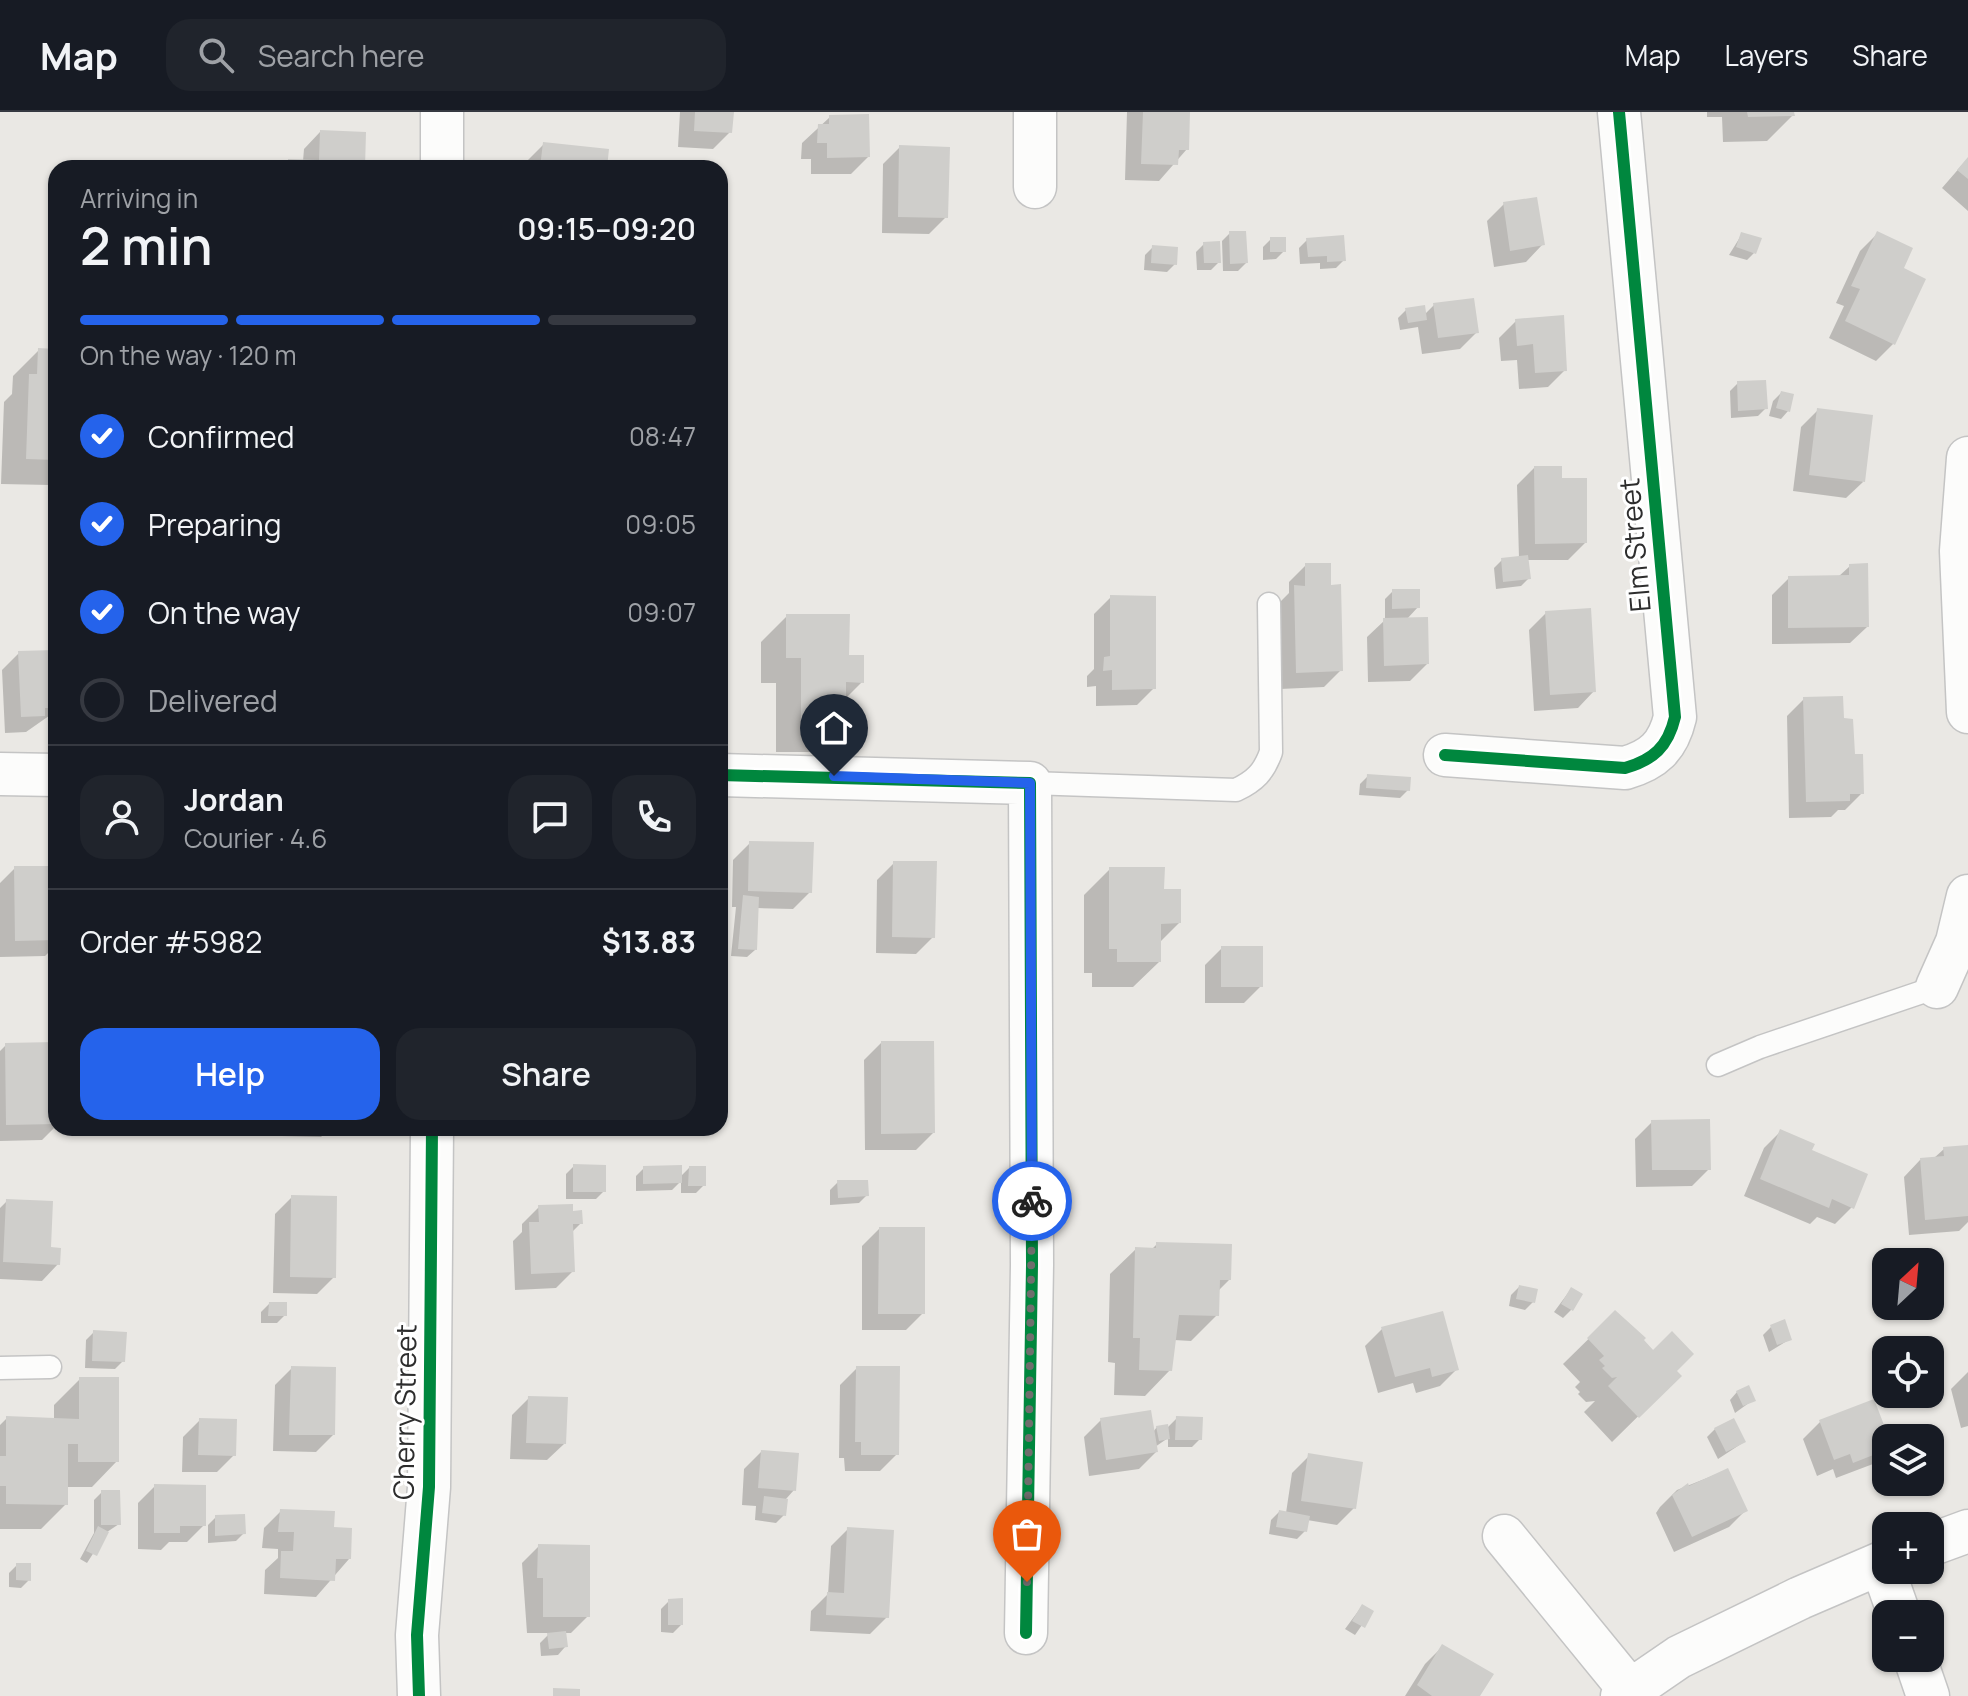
<!DOCTYPE html>
<html lang="en">
<head>
<meta charset="utf-8">
<style>
  :root { --surface:#171b24; --page:#20242c; --text:#f1f3f6; --muted:#9ea1a6; --line:#363941; --accent:#2563eb }
  body { margin:0; font-family:Manrope,sans-serif; background:var(--page); color:var(--text); height:100vh; display:flex; flex-direction:column; font-size:30px; white-space:nowrap }
  * { box-sizing:border-box; margin:0 }
  p { font-size:26px; color:var(--muted) }
  .icon { flex:none; width:44px; height:44px; fill:none; stroke:currentColor; stroke-width:2; stroke-linecap:round; stroke-linejoin:round }
  .map { position:relative; flex:1; overflow:hidden }
  .drawer { position:absolute; left:48px; top:48px; width:680px; height:976px; display:flex; flex-direction:column; background:var(--surface); border-radius:24px; box-shadow:0 2px 6px #0004 }
  .drawer>* { flex:none }
  .needle { width:52px; rotate:26deg }
  .fabs { position:absolute; left:1872px; top:1136px; display:grid; gap:16px }
  .fabs a { display:grid; place-items:center; width:72px; height:72px; border-radius:16px; background:var(--surface); box-shadow:0 2px 6px #0004; font-size:40px }
  .pin { position:absolute; display:grid; place-items:center; width:68px; height:68px; color:#fff; margin:-82px -34px; border-radius:50% 50% 50% 0; rotate:-45deg; box-shadow:0 0 8px #0007 }
  .pin .icon { rotate:45deg }
  .courier { position:absolute; display:grid; place-items:center; width:80px; height:80px; margin:-40px; border:6px solid #2563eb; border-radius:50%; background:#fff; color:#222; box-shadow:0 2px 10px #0007 }
  .summary em { font-style:normal; font-weight:600 }
  .summary div { display:flex; flex-direction:column-reverse }
  .summary { display:flex; align-items:center; justify-content:space-between; height:136px; padding:0 32px }
  h1 { font-size:52px; font-weight:600; line-height:60px }
  .bar { display:grid; grid-template-columns:repeat(4,1fr); gap:12px 8px; align-content:center; height:96px; padding:0 32px }
  .bar i { height:10px; border-radius:6px; background:var(--line) }
  .bar .on { background:var(--accent) }
  .bar p { grid-column:span 4 }
  .line { display:flex; align-items:center; gap:20px; padding:0 32px; border-top:2px solid var(--line) }
  .line div { flex:1 }
  .round { display:grid; place-items:center; flex:none; width:84px; height:84px; border-radius:24px; background:var(--page) }
  ol { padding:0 32px; list-style:none }
  li { display:flex; align-items:center; gap:24px; height:88px }
  li p { margin-inline-start:auto }
  li .icon { padding:8px; border-radius:50%; background:var(--accent); color:#fff; stroke-width:4 }
  li:last-child { color:var(--muted) }
  li i { width:44px; height:44px; border:4px solid var(--line); border-radius:50% }
  .primary-button { display:flex; gap:16px; margin-top:auto; padding:16px 32px }
  .primary-button a { flex:1; height:92px; border-radius:24px; background:var(--accent); color:#fff; font-size:32px; font-weight:600; line-height:92px; text-align:center }
  .primary-button a+a { background:var(--page); color:var(--text) }
  header { display:flex; align-items:center; gap:48px; box-sizing:border-box; height:112px; padding:0 40px; background:var(--surface); border-bottom:2px solid var(--line) }
  header strong { font-size:38px }
  nav { display:flex; gap:44px; margin-inline-start:auto; font-size:28px }
  .search { width:560px; height:72px; background:var(--page); display:flex; align-items:center; gap:20px; box-sizing:border-box; padding:0 28px; border-radius:24px; color:var(--muted); font-size:30px }
  .map>svg:first-child { display:block }
  .shadow { fill:#0003 }
  .building { fill:#cfcecb }
  .lines { fill:none; stroke-linecap:round; stroke-linejoin:round }
  .service-casing { stroke:#c4c4c4; stroke-width:25 }
  .minor-casing { stroke:#c4c4c4; stroke-width:45 }
  .service { stroke:#fcfcfb; stroke-width:22 }
  .minor { stroke:#fcfcfb; stroke-width:42 }
  .cycleway-casing { stroke:#fff; stroke-width:17 }
  .cycleway { stroke:#00873e; stroke-width:12 }
  .done { stroke:#6f6e6d; stroke-width:8; stroke-dasharray:0 14.4 }
  .route { stroke:#2563eb; stroke-width:10 }
  .labels { text-anchor:middle; stroke-width:6; stroke-linejoin:round; paint-order:stroke }
  .street-label { font-size:28px; fill:#2d2d2d; stroke:#fff }
</style>
</head>
<body>
<header>
<strong>Map</strong>
<div class="search"><svg class="icon" aria-label="search" viewBox="0 0 24 24"><circle cx="10" cy="10" r="6"/><path d="M15 15l6 6"/></svg>Search here</div>
<nav><a>Map</a><a>Layers</a><a>Share</a></nav>
</header>
<div class="map">
<svg width="1968" height="1584" viewBox="0 0 1968 1584">
  <rect width="100%" height="100%" fill="#eae8e4"/>
  <path class="shadow" d="M680,0H732L730,20L713,37L678,35Z
    M1127,0H1188L1187,37L1159,69L1125,68Z
    M1707,0H1792L1793,3L1767,29L1723,30L1722,5H1707Z
    M830,5L868,45L851,62H811V47H801L802,31Z
    M320,20L363,56H282L289,49H303L304,37Z
    M544,32L605,56H526L527,49Z
    M900,35L946,105L929,122L882,121L883,52Z
    M1968,46V99L1942,76Z
    M1504,92L1542,133L1526,150L1494,155L1487,109Z
    M1230,121L1246,151L1238,159H1223L1222,129Z
    M1742,122L1755,140L1747,148L1729,143Z
    M1877,122L1893,232L1876,249L1829,226L1844,194L1836,191L1860,139Z
    M1271,127L1284,139L1276,147L1263,148V135Z
    M1307,128L1344,148L1336,156L1320,157V151L1300,152L1299,136Z
    M1204,132L1219,150L1211,158H1197L1196,140Z
    M1153,135L1175,152L1167,160L1144,158L1145,143Z
    M1434,193L1477,220L1460,237L1422,242L1418,215L1400,218L1398,206L1406,198L1424,203Z
    M1516,209L1565,258L1548,275L1519,277L1517,248L1501,249L1499,226Z
    M39,238L56,239V367L50,373L1,372L4,290L12,282L13,264Z
    M1738,271L1766,296L1758,304L1731,306L1730,279Z
    M1781,281L1788,299L1781,307L1769,304L1773,289Z
    M1818,298L1863,370L1846,386L1793,379L1801,315Z
    M1534,356L1560,368L1585,431L1568,448H1527L1529,466L1521,474L1496,477L1494,456L1502,448L1519,446L1517,373Z
    M1306,453L1329,475L1341,558L1324,575L1280,577L1278,492L1289,481V470Z
    M1850,454L1867,515L1850,531L1772,532V483L1789,466L1838,465Z
    M1393,479L1418,495L1407,507L1427,552L1410,569L1368,570L1367,525L1385,508V487Z
    M1111,485L1154,576L1137,593L1096,594V574L1087,575V564L1094,557V502Z
    M1546,501L1594,579L1578,596L1534,599L1529,518Z
    M787,504L847,545L862,570L844,588V615L819,640H776V571H761V530Z
    M56,540V599L26,620L5,621L2,558L19,541Z
    M1804,587L1842,608L1862,681L1845,698H1838L1831,705L1789,706L1787,604Z
    M1368,664L1408,678L1400,686L1359,683L1360,672Z
    M750,731L810,780L793,797L757,796L755,838L747,845L731,844L736,795H732L733,748Z
    M894,751L933,825L916,842L876,841L877,768Z
    M15,756H56V833L45,844L0,845V771Z
    M1110,757L1162,779L1179,811L1159,831V850L1133,875H1092V861H1084V783Z
    M1222,836L1261,874L1244,891H1205V853Z
    M881,931L933,1021L916,1038H865L864,948Z
    M56,932V1014L42,1028L0,1029V939L6,933Z
    M1652,1010L1709,1057L1692,1074L1636,1075L1635,1027Z
    M282,1016H330L321,1025L281,1024Z
    M1781,1019L1852,1095L1835,1112L1817,1105L1810,1112L1744,1084L1764,1036Z
    M1968,1035V1110L1959,1119L1909,1123L1904,1065L1920,1048L1934,1046L1944,1037Z
    M574,1054L604,1079L596,1087H566V1062Z
    M644,1056L680,1065L689,1056L704,1073L696,1081H681V1069L672,1078L636,1079V1064Z
    M838,1070L867,1083L859,1091L830,1093V1078Z
    M292,1085L334,1165L317,1182L273,1181L275,1102Z
    M7,1089L58,1152L42,1169L0,1167V1096Z
    M539,1095L571,1101L581,1111L571,1121L573,1159L556,1176L515,1178L513,1129L522,1120V1112Z
    M879,1117L923,1201L906,1218H862V1134Z
    M1157,1132L1229,1168L1217,1180V1203L1191,1229L1174,1228L1170,1258L1145,1284L1114,1283L1115,1251L1108,1250L1110,1162L1136,1137H1152Z
    M1519,1175L1533,1190L1525,1198L1509,1194L1511,1183Z
    M1571,1177V1198L1563,1206L1554,1200Z
    M269,1192L285,1203L277,1211H261V1200Z
    M1615,1201L1679,1264L1612,1330L1584,1300L1595,1289L1586,1290L1578,1282L1580,1280L1575,1275L1580,1270L1563,1252Z
    M1771,1215L1790,1227L1769,1240L1763,1223Z
    M1382,1217L1457,1257L1440,1274L1416,1281L1413,1271L1378,1281L1365,1234Z
    M94,1220L123,1249L115,1257L85,1256L86,1228Z
    M292,1256L333,1323L316,1340L273,1339L275,1273Z
    M857,1256L897,1342L880,1359H845L844,1346H839L840,1273Z
    M1968,1260V1314L1961,1316L1951,1277Z
    M80,1267L117,1349L92,1375H66V1392L41,1417H0V1313L7,1306L54,1308V1293Z
    M1737,1280L1753,1288L1735,1301L1730,1288Z
    M529,1286L564,1332L547,1348L510,1347L512,1303Z
    M1177,1306L1200,1327L1192,1335H1168V1326L1155,1335L1156,1340L1139,1357L1089,1364L1084,1325L1101,1308L1153,1320L1157,1315L1166,1317Z
    M200,1308L234,1343L217,1360H182L183,1325Z
    M1820,1310L1886,1326V1339L1873,1352L1836,1366L1833,1357L1817,1364L1803,1327Z
    M1715,1317L1744,1330L1718,1347L1707,1325Z
    M761,1340L794,1378L786,1387L784,1403L776,1411L755,1408L756,1394L742,1393L744,1357Z
    M1309,1344L1354,1396L1337,1413L1307,1408L1305,1419L1297,1427L1269,1422L1271,1408L1279,1400L1286,1401L1292,1361Z
    M1727,1358L1746,1398L1729,1415L1674,1440L1656,1401L1660,1395L1677,1378Z
    M155,1374L204,1413L187,1430H169L161,1438L138,1437V1391Z
    M102,1380L119,1412L107,1420L87,1451L80,1447L94,1421V1388Z
    M281,1399L332,1417L349,1447L316,1485L264,1482L265,1458L278,1446V1437L262,1436L264,1416Z
    M216,1405L244,1421L236,1429L208,1431V1413Z
    M848,1417L887,1505L870,1522L810,1519L811,1499L828,1482L831,1434Z
    M539,1434L588,1504L571,1521H564L565,1535L558,1543L541,1544L540,1531L550,1521H527L522,1451Z
    M17,1453L29,1468L21,1476L9,1475V1461Z
    M669,1489L681,1513L673,1521L661,1520V1497Z
    M1362,1494L1371,1500L1355,1523L1345,1517Z
    M1442,1535L1478,1584H1405L1425,1552Z"/>
  <path class="building" d="M695,0H734L732,21L694,19Z
    M1143,0H1190L1189,38H1179L1178,53L1141,52Z
    M1747,0H1794L1795,4L1748,5Z
    M869,2L870,45L827,46V31H817L818,12H829V3Z
    M320,18L366,20L365,56H288V47L319,48Z
    M543,30L609,37L607,56H540Z
    M899,33L950,35L948,106L898,105Z
    M1968,45V67L1957,58Z
    M1537,85L1545,133L1510,139L1503,90Z
    M1229,119H1246L1248,151L1230,152Z
    M1877,119L1913,136L1904,156L1926,167L1895,233L1845,209L1860,177L1851,174Z
    M1741,120L1762,126L1756,142L1736,135Z
    M1344,123L1346,149L1327,150V144L1308,145L1306,126Z
    M1270,125H1286V140H1270Z
    M1220,129L1221,151H1204L1203,130Z
    M1152,133L1178,135L1177,153L1151,151Z
    M1474,186L1479,221L1438,226L1433,191Z
    M1425,193L1427,208L1408,211L1405,196Z
    M1564,203L1567,259L1535,261L1533,232L1517,234L1515,207Z
    M38,236L56,237V348L26,347L29,262H37Z
    M1766,268L1768,297L1738,299L1737,269Z
    M1781,279L1794,282L1790,300L1776,296Z
    M1817,296L1873,303L1865,370L1809,363Z
    M1534,354H1562V366H1587V431L1535,432Z
    M1528,443L1531,467L1503,470L1501,446Z
    M1305,451H1331V473L1341,472L1343,559L1296,561L1294,473L1305,474Z
    M1868,451L1869,515L1788,516V464L1849,463V452Z
    M1392,477H1420V496L1392,497Z
    M1110,483L1156,484V577L1112,578V558L1103,559L1104,545L1110,544Z
    M1591,496L1596,580L1550,583L1545,499Z
    M786,502H850L849,543H864V571L846,570V615H801V546H786Z
    M1428,505L1429,552L1384,554L1383,506Z
    M56,538V596H45V604L21,605L18,539Z
    M1843,584L1844,606L1853,607L1855,642H1863L1864,682H1850V689L1806,690L1803,585Z
    M1367,662L1411,665L1410,679L1366,676Z
    M749,729L814,730L812,781L748,779Z
    M893,749H937L935,826L892,825Z
    M14,754H56V828L15,829Z
    M1109,755H1165L1164,777H1181V811L1161,812V850H1117V837H1109Z
    M743,783L759,785L757,838L738,837Z
    M1221,834H1263V875H1221Z
    M881,929H934L935,1021L881,1022Z
    M56,930V1012L6,1013L5,931Z
    M1710,1007L1711,1058H1652L1651,1008Z
    M1780,1017L1815,1032L1812,1038L1868,1062L1854,1097L1832,1087L1829,1096L1760,1067Z
    M1968,1033V1104L1925,1108L1920,1046L1944,1044L1943,1035Z
    M573,1052L606,1053V1080H573Z
    M682,1053V1071L643,1072V1054Z
    M689,1054H706V1074H688Z
    M837,1068H868L869,1084L838,1086Z
    M291,1083L337,1084L336,1166L290,1165Z
    M6,1087L53,1089L51,1135L61,1136L60,1153L3,1150Z
    M573,1092V1099L582,1098L583,1112H573L575,1160L531,1162L529,1110H539L538,1093Z
    M879,1115H925V1202H878Z
    M1156,1130L1232,1132L1231,1168H1220L1219,1204L1179,1203L1172,1259L1139,1258L1140,1226H1133L1135,1135L1156,1136Z
    M1519,1173L1538,1177L1535,1191L1516,1187Z
    M1571,1175L1583,1182L1573,1199L1561,1192Z
    M269,1190H287V1204H268Z
    M1615,1198L1646,1226L1644,1228L1653,1238L1672,1219L1694,1242L1677,1259L1682,1264L1639,1306L1608,1274L1617,1265L1612,1266L1602,1256L1605,1254L1599,1248L1604,1244L1587,1226Z
    M1443,1199L1459,1258L1432,1265L1430,1256L1395,1265L1381,1215Z
    M1785,1207L1792,1228L1777,1233L1770,1213Z
    M93,1218L127,1220L125,1250L92,1249Z
    M291,1254L336,1255L335,1323H289Z
    M856,1254H900L899,1343H861V1330H855Z
    M79,1265H119V1350H78V1332H68V1393L6,1392V1374H0V1344H6V1304L79,1307Z
    M1749,1273L1756,1289L1743,1294L1736,1279Z
    M528,1284L568,1285L566,1332L526,1331Z
    M1874,1287L1889,1326L1886,1338L1853,1351L1850,1342L1834,1348L1819,1308Z
    M1151,1298L1158,1340L1106,1348L1100,1306Z
    M1176,1304L1203,1305L1202,1328H1175Z
    M199,1306L237,1307L236,1344L198,1343Z
    M1734,1306L1746,1330L1726,1340L1714,1316Z
    M1168,1312L1170,1327L1159,1329L1156,1314Z
    M761,1338L799,1341L796,1379L758,1376Z
    M1308,1341L1363,1350L1356,1397L1301,1389Z
    M1728,1356L1748,1399L1692,1425L1672,1383L1688,1371L1689,1374Z
    M154,1372L206,1373V1414H180V1421H154Z
    M101,1378H120L121,1413H101Z
    M764,1384L788,1387L786,1404L762,1401Z
    M280,1397L335,1399L334,1415L352,1416L351,1447H336L335,1469L280,1466L281,1439H293L294,1420H278Z
    M1279,1398L1310,1404L1307,1420L1276,1415Z
    M245,1402L246,1422L215,1424V1403Z
    M98,1414L109,1420L97,1444L86,1439Z
    M847,1415L894,1418L889,1506L826,1503L827,1480L844,1481Z
    M538,1432L590,1433V1505H543V1466H537Z
    M16,1451H31V1469L16,1468Z
    M683,1486V1513H668V1487Z
    M1362,1492L1374,1499L1365,1516L1352,1509Z
    M566,1519L568,1535L549,1537L547,1521Z
    M1442,1532L1494,1562L1480,1584H1432L1417,1573Z
    M553,1576L580,1577V1584H553Z"/>
  <g class="lines">
    <defs>
      <path id="service" d="M1030,671L1236,678C1255,669 1264,660 1271,640L1269,492
        M1718,953L1760,935L1937,875
        M0,1256L50,1255"/>
      <path id="minor" d="M442,56V0
        M1035,75V0
        M1968,346L1961,439L1968,600
        M1445,643L1625,656C1653,648 1668,635 1675,605L1619,0
        M0,662L56,663
        M720,663L1030,671L1032,1153L1026,1521
        M1937,875L1957,830L1968,784
        M1504,1424L1629,1577
        M1930,1433L1968,1419
        M1881,1451L1899,1502
        M1915,1546L1928,1584
        M419,1584L417,1523L429,1375L432,1016
        M1622,1584L1679,1545L1800,1486L1886,1449"/>
    </defs>
    <use href="#service" class="service-casing"/>
    <use href="#minor" class="minor-casing"/>
    <use href="#service" class="service"/>
    <use href="#minor" class="minor"/>
    <defs>
      <path id="cycleway" d="M1445,643L1625,656C1653,648 1668,635 1675,605L1619,0
        M720,663L1030,671L1032,1153L1026,1521
        M419,1584L417,1523L429,1375L432,1016"/>
    </defs>
    <use href="#cycleway" class="cycleway-casing"/>
    <use href="#cycleway" class="cycleway"/>
  </g>
  <g class="lines">
    <path class="done" d="M1027,1470L1032,1089"/>
    <path class="route" d="M834,664L1030,671L1032,1089"/>
  </g>
  <g class="labels">
    <g class="street-label">
      <text transform="translate(1635 433) rotate(-95)" y="10">Elm Street</text>
      <text transform="translate(405 1300) rotate(-89)" y="10">Cherry Street</text>
    </g>
  </g>
</svg>
<div class="fabs">
<a><svg class="needle" viewBox="-14 -14 28 28"><path d="M0-13l5 13h-10z" fill="#e53935"/><path d="M0 13l5-13h-10z" fill="#9ea1a6"/></svg></a>
<a><svg class="icon" aria-label="locate" viewBox="0 0 24 24"><circle cx="12" cy="12" r="6"/><path d="M12 2v4M12 18v4M2 12h4M18 12h4"/></svg></a>
<a><svg class="icon" aria-label="layers" viewBox="0 0 24 24"><path d="M12 4l9 5-9 5-9-5zM3 14l9 5 9-5"/></svg></a>
<a>+</a>
<a>−</a>
</div>
<div class="pin" style="left:1027px;top:1470px;background:#ea580c"><svg class="icon" aria-label="bag" viewBox="0 0 24 24"><path d="M5 8h14l-1 12H6zM9 8a3 3 0 0 1 6 0"/></svg></div>
<div class="pin" style="left:834px;top:664px;background:#1f2937"><svg class="icon" aria-label="home" viewBox="0 0 24 24"><path d="M3 11l9-7 9 7M6 9v11h12V9"/></svg></div>
<div class="courier" style="left:1032px;top:1089px"><svg class="icon" aria-label="bike" viewBox="0 0 24 24"><circle cx="6" cy="16" r="4"/><circle cx="18" cy="16" r="4"/><path d="M6 16l4-8h5l3 8M10 8l3 8H6M13 5h3"/></svg></div>
<section class="drawer">
<div class="summary"><div><h1>2 min</h1><p>Arriving in</p></div><em>09:15–09:20</em></div>
<div class="bar"><i class="on"></i><i class="on"></i><i class="on"></i><i></i><p>On the way · 120 m</p></div>
<ol>
<li><svg class="icon" aria-label="check" viewBox="0 0 24 24"><path d="M5 12l5 5 9-10"/></svg>Confirmed<p>08:47</p></li>
<li><svg class="icon" aria-label="check" viewBox="0 0 24 24"><path d="M5 12l5 5 9-10"/></svg>Preparing<p>09:05</p></li>
<li><svg class="icon" aria-label="check" viewBox="0 0 24 24"><path d="M5 12l5 5 9-10"/></svg>On the way<p>09:07</p></li>
<li><i></i>Delivered</li>
</ol>
<div class="line" style="height:144px"><a class="round"><svg class="icon" aria-label="person" viewBox="0 0 24 24"><circle cx="12" cy="8" r="4"/><path d="M4 21q1-7 8-7t8 7"/></svg></a><div><b>Jordan</b><p>Courier · 4.6</p></div><a class="round"><svg class="icon" aria-label="chat" viewBox="0 0 24 24"><path d="M4 5h16v11H9l-5 4z"/></svg></a><a class="round"><svg class="icon" aria-label="phone" viewBox="0 0 24 24"><path d="M5 4h4l2 5-3 2q2 4 5 5l2-3 5 2v4C11 20 4 13 5 4z"/></svg></a></div>
<div class="line" style="height:104px"><div>Order #5982</div><b>$13.83</b></div>
<div class="primary-button"><a>Help</a><a>Share</a></div>
</section>
</div>
</body>
</html>
